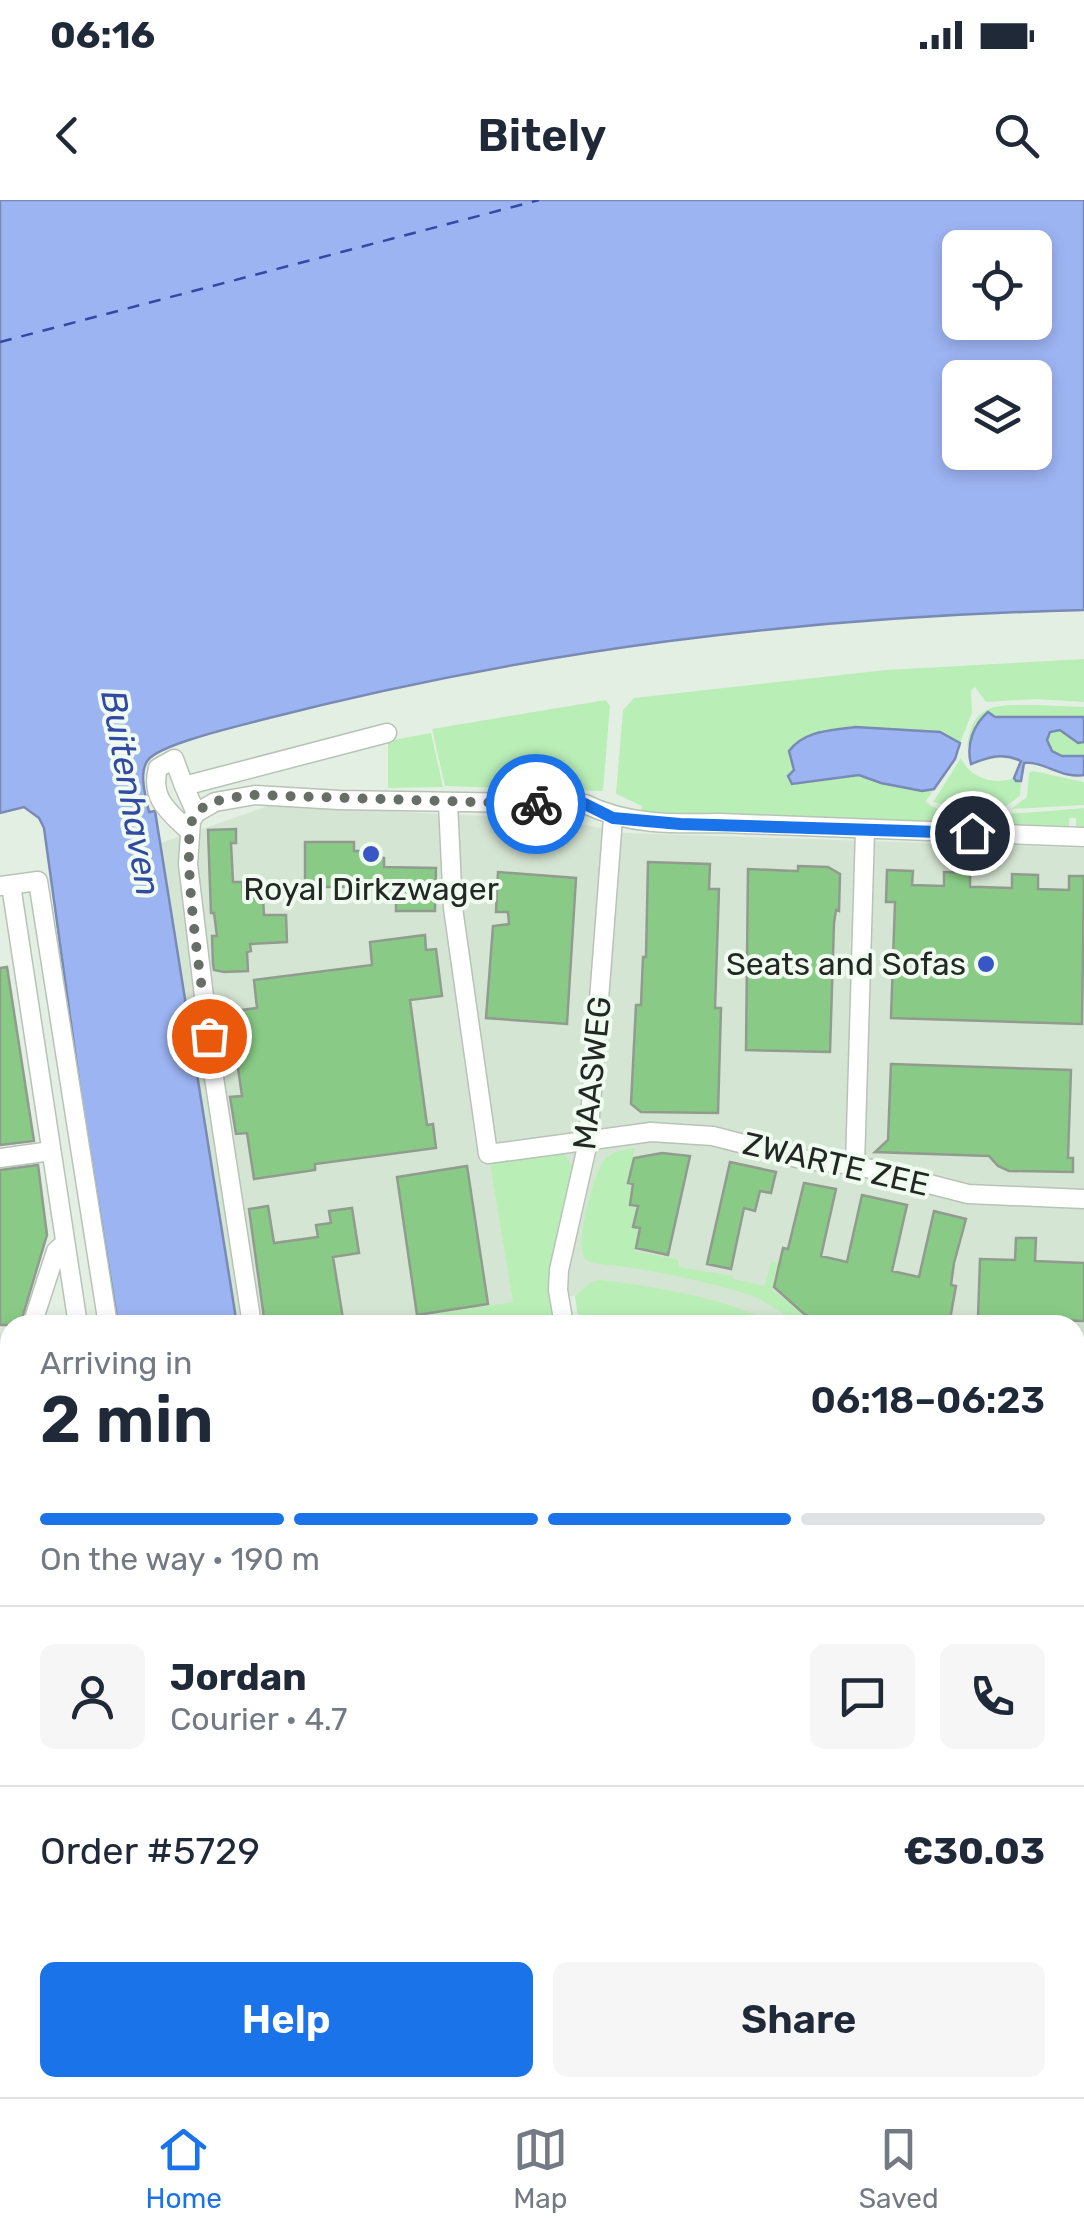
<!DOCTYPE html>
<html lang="en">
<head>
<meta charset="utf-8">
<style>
  :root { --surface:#fff; --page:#f6f6f7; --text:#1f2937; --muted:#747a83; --line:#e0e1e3; --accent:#1a73e8 }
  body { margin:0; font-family:Rubik,sans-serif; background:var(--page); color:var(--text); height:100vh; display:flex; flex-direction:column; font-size:38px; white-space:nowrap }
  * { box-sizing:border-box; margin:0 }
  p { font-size:32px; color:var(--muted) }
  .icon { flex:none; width:55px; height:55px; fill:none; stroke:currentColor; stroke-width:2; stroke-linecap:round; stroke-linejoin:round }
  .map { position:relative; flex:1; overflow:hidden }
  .sheet { position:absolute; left:0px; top:1115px; width:1085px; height:782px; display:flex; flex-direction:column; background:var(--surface); border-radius:30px 30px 0 0; box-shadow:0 5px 15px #0003 }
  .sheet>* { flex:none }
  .controls { position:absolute; left:942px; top:30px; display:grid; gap:20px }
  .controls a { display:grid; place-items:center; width:110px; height:110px; border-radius:15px; background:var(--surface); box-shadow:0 5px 15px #0003; font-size:50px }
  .pin { position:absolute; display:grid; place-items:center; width:85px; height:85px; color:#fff; margin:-42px; border:5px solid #fff; border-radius:50%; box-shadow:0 2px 10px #0007 }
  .courier { position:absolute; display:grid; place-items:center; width:100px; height:100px; margin:-50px; border:8px solid #1a73e8; border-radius:50%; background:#fff; color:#222; box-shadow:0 2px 12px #0007 }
  .overview em { font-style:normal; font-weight:600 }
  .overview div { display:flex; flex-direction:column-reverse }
  .overview { display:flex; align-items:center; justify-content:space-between; height:170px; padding:0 40px }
  h1 { font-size:65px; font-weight:600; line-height:75px }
  .bar { display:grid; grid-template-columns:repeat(4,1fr); gap:15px 10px; align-content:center; height:120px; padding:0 40px }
  .bar i { height:12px; border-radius:8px; background:var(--line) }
  .bar .current { background:var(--accent) }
  .bar p { grid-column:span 4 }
  .line { display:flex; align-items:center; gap:25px; padding:0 40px; border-top:2px solid var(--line) }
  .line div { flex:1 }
  .round { display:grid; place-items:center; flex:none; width:105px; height:105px; border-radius:15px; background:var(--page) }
  .button { display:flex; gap:20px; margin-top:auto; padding:20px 40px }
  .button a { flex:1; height:115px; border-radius:15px; background:var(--accent); color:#fff; font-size:40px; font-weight:600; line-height:115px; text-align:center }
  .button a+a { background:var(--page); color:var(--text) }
  .status { display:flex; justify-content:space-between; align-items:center; height:70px; padding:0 50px; background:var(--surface); direction:ltr }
  .status svg { height:28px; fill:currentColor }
  header { display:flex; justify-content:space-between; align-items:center; height:130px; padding:0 40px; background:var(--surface); font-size:45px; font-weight:600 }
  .tabs { display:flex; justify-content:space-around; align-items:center; height:140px; border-top:2px solid var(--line); background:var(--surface); font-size:28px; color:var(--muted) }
  .tabs a { display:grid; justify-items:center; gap:5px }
  .tabs .current { color:var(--accent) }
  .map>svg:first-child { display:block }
  .built { fill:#d5e5d3 }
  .green { fill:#baeeb7 }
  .water { fill:#9db4f3; stroke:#798ab5; stroke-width:2.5; fill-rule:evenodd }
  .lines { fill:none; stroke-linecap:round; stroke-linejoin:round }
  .ferry { stroke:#324aa3; stroke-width:2.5; stroke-dasharray:12 10; stroke-linecap:butt }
  .building { fill:#89cb86; stroke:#919b90; stroke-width:2.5 }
  .street-casing { stroke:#b8c3b7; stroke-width:21 }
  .secondary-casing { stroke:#b8c3b7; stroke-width:29 }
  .street { stroke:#fff; stroke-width:18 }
  .secondary { stroke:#fff; stroke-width:25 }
  .tram { stroke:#6d746d; stroke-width:2.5 }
  .done { stroke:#676e67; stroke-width:10; stroke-dasharray:0 18 }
  .route { stroke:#1a73e8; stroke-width:12 }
  .poi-dot { fill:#3956c7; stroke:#f1fcf1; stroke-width:4 }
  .labels { text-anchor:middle; stroke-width:8; stroke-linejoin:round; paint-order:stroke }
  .poi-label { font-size:32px; fill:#242824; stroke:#f1fcf1 }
  .street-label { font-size:32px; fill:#242824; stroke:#f1fcf1 }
  .water-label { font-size:35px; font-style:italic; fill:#324aa3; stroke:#f1fcf1 }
</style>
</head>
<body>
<div class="status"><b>06:16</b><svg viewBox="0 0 49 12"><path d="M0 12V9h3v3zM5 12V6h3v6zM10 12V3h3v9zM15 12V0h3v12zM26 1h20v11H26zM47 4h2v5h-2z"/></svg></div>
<header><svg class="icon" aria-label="back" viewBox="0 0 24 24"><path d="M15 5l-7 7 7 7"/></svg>Bitely<svg class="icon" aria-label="search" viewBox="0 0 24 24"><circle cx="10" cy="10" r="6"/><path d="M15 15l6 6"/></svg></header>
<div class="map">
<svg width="1084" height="1897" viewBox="0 0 1084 1897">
  <rect width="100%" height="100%" fill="#e4efe3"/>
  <path class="built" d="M271,605L560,620L625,633L1084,648V1178H1075V1125H751L605,1090L413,1125H237L161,643Z
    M1075,1398H1084V1705H1075Z
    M453,1888H855L858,1897H454Z"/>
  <path class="green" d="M1084,459V502L1035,499L986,502L975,487L971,491L972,513L960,543C928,511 848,566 814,582C828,580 848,573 862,576C886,581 909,593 934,589L926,601C942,624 1054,610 1084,608V627L1076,626V618H1069V626L649,612L641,610L642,606L616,594L623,510L634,498L886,470Z
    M606,500L610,506L603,591L445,586L432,529Z
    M1037,505L1084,507V517H995L976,523L967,549C971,501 997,505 1037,505Z
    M1060,529L1078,543L1084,542V556H1062L1051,551L1047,540L1050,532Z
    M431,533L443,587L388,588V541Z
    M961,558C969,577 993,586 1014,578L1021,581L1020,596L1006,606L963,609L933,602Z
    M1033,571L1084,582V605L1011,609L1027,597L1029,573Z
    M635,948L627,985L633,987L629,1006L636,1008L632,1027L639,1030L635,1051L679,1060V1067L733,1076V1079L765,1086L771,1062L778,1063L772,1090L821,1125C792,1125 771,1101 744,1093C694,1078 642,1068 591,1063L584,1058C575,1043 593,973 605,959C613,951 624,950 635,948Z
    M553,953L566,956L572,966L550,1063L555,1125H357L513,1102L490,963Z
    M600,1080C647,1085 735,1099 774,1125H579L575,1096L591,1082Z
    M1084,1158V1243H1075V1159Z
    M0,1218H10V1265L0,1267Z
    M1075,1806H1084L1081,1882H1075Z"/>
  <path class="water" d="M0,0H1084V410C801,417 536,449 261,520C239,526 160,544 148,560C138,573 146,597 149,612L155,611L237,1125H118L82,903L44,628L39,618L24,607L0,613ZM960,48H1035V122H960ZM960,178H1035V252H960Z
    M988,512L995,517H1084V542L1078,543L1060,530L1050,532L1047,540L1052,551L1062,556H1084V575C1061,579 1045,561 1024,563L1021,581H1016L1014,578L1021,561C1003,552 989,557 971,564C966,545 973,525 988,512Z
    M855,527L940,532L960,543L955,559L934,589L922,591L881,583L859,575L792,584L788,576L794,570L789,551C805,530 830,531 855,527Z
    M272,1888H340L341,1897H273Z"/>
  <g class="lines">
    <path class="ferry" d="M0,142L539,0"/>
  </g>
  <path class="building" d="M236,629V643H231L233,682H242L243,698H263L264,715H286L287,742L250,744L251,751L247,752L248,771L224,772L214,770L213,764L212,736H217L214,713H211L208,630Z
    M305,642H354V651H377L379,657L384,658V667L436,668L435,711H396V686L372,689L353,678V687H305Z
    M648,662L710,664L709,689H719L715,808H721L718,913L641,912L631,904L636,805H641L643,757H646Z
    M798,666L828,667L840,674L839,711L836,710L834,723L830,852L746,850L748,669L794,671H798Z
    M887,670L913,671L912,685L944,686V672L970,673V687H980L1012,688V674L1038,675V689L1069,690V676H1084L1082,824L891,818L895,702H886Z
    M498,672L576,678L567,824L486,818L493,726L509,724L508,712H496Z
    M425,735L426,750L436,749L442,796L410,800L427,925L433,924L436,948L315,964V970L254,979L247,933L236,934L230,897L242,896L237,861L225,863L219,813L257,808L254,780L372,765L370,742Z
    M7,767L34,941L0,945V768Z
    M891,864L1071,870L1068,958H1073V972L1009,971L998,966L989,956L875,952L888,940Z
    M662,953L690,956L668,1055L636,1048L640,1028L633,1027L638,1006L630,1005L633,984L628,983L634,958Z
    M730,962L776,972L771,993L760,991L755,1011L744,1008L731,1069L707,1064Z
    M38,965L47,1035L20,1125H0V970Z
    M467,966L488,1104L417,1115L397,977Z
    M804,983L836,989L821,1056L847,1062L862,995L907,1005L892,1071L919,1077L934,1011L966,1019L954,1063L951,1085L956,1086L949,1125H824L803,1113L774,1087L783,1048L788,1049Z
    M268,1006L274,1043L318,1037L316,1025L331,1023L329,1011L352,1008L359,1053L333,1057L344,1125H265L249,1009Z
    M1016,1038H1036L1035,1061L1084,1063V1121L978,1118L980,1059L1015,1060Z"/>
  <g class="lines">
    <defs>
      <path id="street" d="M184,586L174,559L158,568C150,598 168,611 188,630
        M448,603L453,708L488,954L651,932L713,936L805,960L855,965L968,994L1084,999
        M196,613L184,586L387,533
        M11,685L78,1125
        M0,686L38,681L108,1125
        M0,958L51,951
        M855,965L865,630
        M32,1125L56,1051L65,1043
        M252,1125L213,871L188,664L191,621L196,613L215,602L255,595L339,600L585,604C628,625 673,624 720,623L1084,637
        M564,1125L558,1090L559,1070L588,942L613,618
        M0,1166L3,1187
        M0,1516L10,1514
        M0,1617L10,1616
        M0,1693L10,1696
        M1075,1727L1084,1728
        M0,1829L10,1832
        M256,1888L258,1897
        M363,1888L364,1897
        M36,1897L40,1888
        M170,1897L173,1888
        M926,1897V1888"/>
      <path id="secondary" d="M0,1284L10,1283
        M1075,1373L1084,1372
        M0,1543L10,1542"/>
    </defs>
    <use href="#street" class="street-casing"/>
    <use href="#secondary" class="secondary-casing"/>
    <use href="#street" class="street"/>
    <use href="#secondary" class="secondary"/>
    <path class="tram" d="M1075,1271L1084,1270
      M0,1422L10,1420"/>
  </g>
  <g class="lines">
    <path class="done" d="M209,836C204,801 176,633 196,613C212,598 235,597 255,595L536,604"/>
    <path class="route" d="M536,604H585L613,618L680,624L972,633"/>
  </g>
  <g class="poi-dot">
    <circle cx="371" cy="654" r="10"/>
    <circle cx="986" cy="764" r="10"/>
  </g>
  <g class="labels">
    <g class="poi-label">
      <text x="371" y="700">Royal Dirkzwager</text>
      <text x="966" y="775" text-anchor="end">Seats and Sofas</text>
    </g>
    <g class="street-label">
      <text transform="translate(592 873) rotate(-84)" y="11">MAASWEG</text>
      <text transform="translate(836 964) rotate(13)" y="11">ZWARTE ZEE</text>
    </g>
    <g class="water-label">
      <text transform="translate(131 593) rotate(80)" y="12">Buitenhaven</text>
    </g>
  </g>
</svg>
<div class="controls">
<a><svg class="icon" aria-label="locate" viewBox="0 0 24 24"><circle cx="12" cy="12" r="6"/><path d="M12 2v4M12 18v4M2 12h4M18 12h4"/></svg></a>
<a><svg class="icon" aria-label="layers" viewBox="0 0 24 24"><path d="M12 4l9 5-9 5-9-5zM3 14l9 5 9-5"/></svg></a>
</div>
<div class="pin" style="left:209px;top:836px;background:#ea580c"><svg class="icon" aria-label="bag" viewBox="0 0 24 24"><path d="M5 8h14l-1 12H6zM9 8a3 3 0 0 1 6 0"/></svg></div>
<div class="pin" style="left:972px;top:633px;background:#1f2937"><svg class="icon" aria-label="home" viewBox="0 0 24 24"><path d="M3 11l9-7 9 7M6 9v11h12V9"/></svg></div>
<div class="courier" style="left:536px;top:604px"><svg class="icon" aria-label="bike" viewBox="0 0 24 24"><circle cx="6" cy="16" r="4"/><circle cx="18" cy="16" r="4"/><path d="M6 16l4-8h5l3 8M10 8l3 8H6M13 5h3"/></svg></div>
<section class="sheet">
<div class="overview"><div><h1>2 min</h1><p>Arriving in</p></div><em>06:18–06:23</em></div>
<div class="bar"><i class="current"></i><i class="current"></i><i class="current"></i><i></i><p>On the way · 190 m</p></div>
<div class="line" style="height:180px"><a class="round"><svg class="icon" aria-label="person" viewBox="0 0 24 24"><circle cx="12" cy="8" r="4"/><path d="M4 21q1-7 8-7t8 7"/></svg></a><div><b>Jordan</b><p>Courier · 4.7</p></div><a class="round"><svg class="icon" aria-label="chat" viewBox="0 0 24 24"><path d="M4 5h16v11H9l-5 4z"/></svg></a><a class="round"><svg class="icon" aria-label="phone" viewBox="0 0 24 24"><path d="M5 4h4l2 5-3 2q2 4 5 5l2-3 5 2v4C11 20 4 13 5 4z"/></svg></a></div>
<div class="line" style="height:130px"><div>Order #5729</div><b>€30.03</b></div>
<div class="button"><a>Help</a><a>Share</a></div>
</section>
</div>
<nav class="tabs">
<a class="current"><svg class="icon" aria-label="home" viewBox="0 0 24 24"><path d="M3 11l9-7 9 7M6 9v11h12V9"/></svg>Home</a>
<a><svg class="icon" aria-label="map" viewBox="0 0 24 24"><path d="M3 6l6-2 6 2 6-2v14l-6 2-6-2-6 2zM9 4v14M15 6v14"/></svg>Map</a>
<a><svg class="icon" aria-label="saved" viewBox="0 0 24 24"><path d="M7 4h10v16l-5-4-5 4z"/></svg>Saved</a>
</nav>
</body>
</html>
